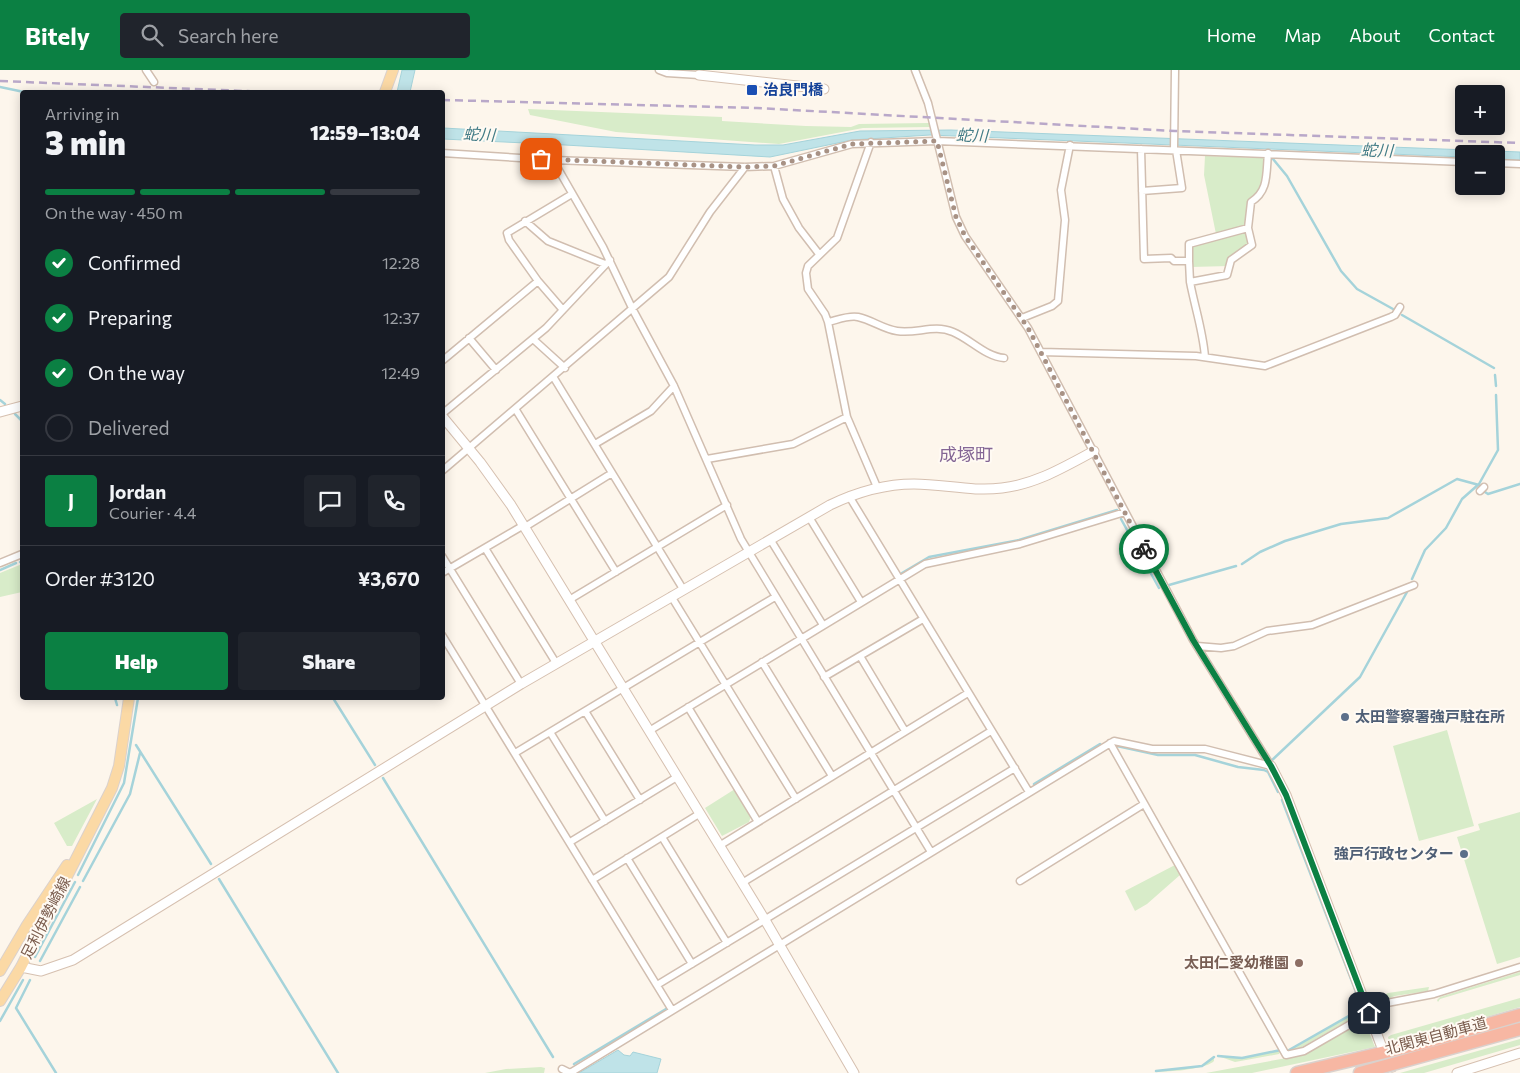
<!DOCTYPE html>
<html lang="en">
<head>
<meta charset="utf-8">
<style>
  :root { --surface:#171b24; --page:#20242c; --text:#f1f3f6; --muted:#9ea1a6; --line:#363941; --accent:#0b8043 }
  body { margin:0; font-family:Commissioner,"Noto Sans JP",sans-serif; background:var(--page); color:var(--text); height:100vh; display:flex; flex-direction:column; font-size:19px; white-space:nowrap }
  * { box-sizing:border-box; margin:0 }
  p { font-size:16px; color:var(--muted) }
  .icon { flex:none; width:28px; height:28px; fill:none; stroke:currentColor; stroke-width:2; stroke-linecap:round; stroke-linejoin:round }
  .map { position:relative; flex:1; overflow:hidden }
  .side { position:absolute; left:20px; top:20px; width:425px; height:610px; display:flex; flex-direction:column; background:var(--surface); border-radius:5px; box-shadow:0 2px 12px #0003 }
  .side>* { flex:none }
  .tools { position:absolute; left:1455px; top:15px; display:grid; gap:10px }
  .tools a { display:grid; place-items:center; width:50px; height:50px; border-radius:5px; background:var(--surface); box-shadow:0 2px 12px #0003; font-size:25px }
  .pin { position:absolute; display:grid; place-items:center; width:42px; height:42px; color:#fff; margin:-21px; border-radius:10px; box-shadow:0 2px 8px #0006 }
  .courier { position:absolute; display:grid; place-items:center; width:50px; height:50px; margin:-25px; border:4px solid #0b8043; border-radius:50%; background:#fff; color:#222; box-shadow:0 1px 6px #0007 }
  .summary em { font-style:normal; font-weight:800 }
  .summary div { display:flex; flex-direction:column-reverse }
  .summary { display:flex; align-items:center; justify-content:space-between; height:85px; padding:0 25px }
  h1 { font-size:32px; font-weight:800; line-height:38px }
  .bar { display:grid; grid-template-columns:repeat(4,1fr); gap:8px 5px; align-content:center; height:60px; padding:0 25px }
  .bar i { height:6px; border-radius:4px; background:var(--line) }
  .bar .selected { background:var(--accent) }
  .bar p { grid-column:span 4 }
  .line { display:flex; align-items:center; gap:12px; padding:0 25px; border-top:1px solid var(--line) }
  .line div { flex:1 }
  .round { display:grid; place-items:center; flex:none; width:52px; height:52px; border-radius:5px; background:var(--page) }
  ol { padding:0 25px; list-style:none }
  li { display:flex; align-items:center; gap:15px; height:55px }
  li p { margin-inline-start:auto }
  li .icon { padding:5px; border-radius:50%; background:var(--accent); color:#fff; stroke-width:4 }
  li:last-child { color:var(--muted) }
  li i { width:28px; height:28px; border:2px solid var(--line); border-radius:50% }
  .cta { display:flex; gap:10px; margin-top:auto; padding:10px 25px }
  .cta a { flex:1; height:58px; border-radius:5px; background:var(--accent); color:#fff; font-size:20px; font-weight:800; line-height:58px; text-align:center }
  .cta a+a { background:var(--page); color:var(--text) }
  header { display:flex; align-items:center; gap:30px; box-sizing:border-box; height:70px; padding:0 25px; background:var(--accent); color:#fff }
  header strong { font-size:24px }
  nav { display:flex; gap:28px; margin-inline-start:auto; font-size:18px }
  .search { width:350px; height:45px; background:var(--page); display:flex; align-items:center; gap:12px; box-sizing:border-box; padding:0 18px; border-radius:5px; color:var(--muted); font-size:19px }
  .map>svg:first-child { display:block }
  .green { fill:#d8ecc9 }
  .water { fill:#bfe3e8; stroke:#a5d3da }
  .lines { fill:none; stroke-linecap:round; stroke-linejoin:round }
  .stream { stroke:#a5d3da; stroke-width:2.5 }
  .secondary-tunnel { stroke:#dcd0c4; stroke-width:9; stroke-dasharray:9 4.5; stroke-linecap:butt }
  .street-casing { stroke:#d1beb0; stroke-width:9 }
  .secondary-casing { stroke:#d6c0b0; stroke-width:11 }
  .primary-casing { stroke:#dad1cd; stroke-width:12 }
  .highway-casing { stroke:#dad1cd; stroke-width:15 }
  .street { stroke:#fff; stroke-width:6 }
  .secondary { stroke:#fff; stroke-width:9 }
  .primary { stroke:#fbd9a5; stroke-width:10 }
  .highway { stroke:#f7b7a3; stroke-width:12 }
  .rail { stroke:#b9a8c9; stroke-width:2.5; stroke-dasharray:8 5; stroke-linecap:butt }
  .done { stroke:#a89285; stroke-width:5; stroke-dasharray:0 9 }
  .route { stroke:#0b8043; stroke-width:6 }
  .transit-dot { fill:#1a4fb4; stroke:#fffaf3; stroke-width:2 }
  .service-dot { fill:#5c6f8a; stroke:#fffaf3; stroke-width:2 }
  .education-dot { fill:#8d6e63; stroke:#fffaf3; stroke-width:2 }
  .labels { text-anchor:middle; stroke-width:4; stroke-linejoin:round; paint-order:stroke }
  .transit-label { font-size:15px; font-weight:bold; fill:#164399; stroke:#fffaf3; text-anchor:start }
  .service-label { font-size:15px; font-weight:bold; fill:#4e5e75; stroke:#fffaf3; text-anchor:start }
  .street-label { font-size:15px; fill:#7a5c4d; stroke:#fffaf3 }
  .education-label { font-size:15px; font-weight:bold; fill:#785e54; stroke:#fffaf3; text-anchor:end }
  .water-label { font-size:16px; font-style:italic; fill:#437c86; stroke:#fffaf3 }
  .quarter-label { font-size:18px; fill:#846695; stroke:#fffaf3 }
</style>
</head>
<body>
<header>
<strong>Bitely</strong>
<div class="search"><svg class="icon" aria-label="search" viewBox="0 0 24 24"><circle cx="10" cy="10" r="6"/><path d="M15 15l6 6"/></svg>Search here</div>
<nav><a>Home</a><a>Map</a><a>About</a><a>Contact</a></nav>
</header>
<div class="map">
<svg width="1520" height="1003" viewBox="0 0 1520 1003">
  <rect width="100%" height="100%" fill="#fdf6ec"/>
  <path class="green" d="M528,39L722,47V51L806,56L851,57L859,54L929,53L930,57L863,58L779,74L616,62L530,45Z
    M1205,86L1266,88L1263,119L1250,131L1247,156L1216,164L1204,105Z
    M1248,159L1251,175L1229,196L1191,197L1190,175Z
    M22,494V522L0,527V503Z
    M1447,660L1474,756L1419,771L1393,676Z
    M735,719L751,746L749,752L722,766L705,738Z
    M97,729L72,776H67L54,753Z
    M1520,742V887L1497,894L1457,767L1480,760L1478,754Z
    M1175,795L1180,805L1147,834L1135,841L1125,821Z
    M1520,902V905L1440,929L1438,932L1437,930L1440,927Z
    M1429,917L1428,921L1395,926L1371,935L1370,933L1388,923Z
    M1520,928V937L1456,956L1389,972L1388,967L1391,965Z
    M1361,939V943L1295,981L1289,980Z
    M1364,950L1375,977L1252,1003H1206L1303,985Z
    M1520,969V975L1424,1003H1400Z
    M1281,980L1279,984L1235,992L1218,986L1242,988Z
    M1214,987V991C1207,999 1165,1003 1156,1001L1201,996Z
    M541,997L545,998L544,1003H485L506,999Z"/>
  <path class="water" d="M402,0H415L410,22H397Z
    M443,58L755,75H783L860,61L951,60L1520,82V90L1496,89V84H1464V87L930,65L852,70L770,87L548,74L547,83H545V74L443,69Z
    M618,980L624,985L630,986L633,982L661,989L657,1003H579Z"/>
  <g class="lines">
    <path class="stream" d="M0,17L24,22
      M1273,89L1287,106L1341,201L1357,219L1393,239
      M1402,245L1494,298
      M1495,305L1496,316
      M0,330L5,334
      M15,344L22,351
      M1485,422L1488,424L1520,414
      M1121,449L1159,518
      M20,492L22,491
      M1242,494L1260,482L1285,471L1341,454L1388,448L1457,409L1479,415
      M0,500L16,493
      M902,503L929,487L1019,470L1117,440
      M1412,509L1425,480L1446,458L1462,429L1479,414L1498,380L1496,325
      M1169,515L1236,496
      M115,628L117,635
      M333,628L375,695
      M136,675L211,794
      M1117,676L1158,685H1195L1238,697L1264,700L1268,702L1278,722
      M1270,692L1360,607L1407,522
      M383,708L553,987
      M1034,714L1100,674
      M1282,730L1356,922
      M78,805L124,713L138,628
      M219,809L338,1003
      M83,811L130,724L140,683
      M35,887L75,812
      M40,891L80,817
      M30,910L16,938L56,1003
      M0,951L23,910
      M1374,968L1377,976
      M1289,980L1361,939L1362,937
      M1218,986L1242,988L1281,980
      M574,994L666,939
      M1156,1001L1202,996L1214,987"/>
    <path class="secondary-tunnel" d="M1382,977L1392,1003"/>
    <defs>
      <path id="street" d="M146,0L154,12
        M659,0L667,3L699,5
        M915,0L928,33L956,147L965,166L1028,258L1193,570L1271,696
        M871,72L837,168L808,196L806,203L808,219L825,244L828,252L847,347L877,417
        M1141,79L1144,189L1171,188L1174,191H1189V174L1248,158L1251,132C1269,121 1266,103 1268,83
        M1174,80L1175,0
        M442,83L553,90L603,177L633,240L674,316L741,469L931,782
        M553,90L745,97L774,96L852,74L937,71L1464,92
        M1496,93L1520,94
        M774,96L783,129L799,158L819,184
        M1142,121L1182,118L1176,80
        M525,151L548,171L605,194
        M1189,191L1190,212L1227,205L1231,190L1252,175L1248,158
        M1190,212C1195,238 1203,261 1205,287
        M563,240L538,211L509,170L507,163L572,124
        M1022,248L1052,236L1058,231L1065,150L1061,120L1070,75
        M828,252C837,250 849,245 858,247C872,250 883,259 897,261C917,264 934,254 953,262C970,269 986,287 1004,288
        M469,268L496,300
        M533,269L565,298
        M1041,282L1196,286L1265,296L1391,247L1395,245L1400,237
        M442,291L538,211
        M554,308L683,519
        M516,340L616,502
        M442,344L546,258L610,190
        M595,374L651,341L674,316
        M707,389L793,374L847,347
        M442,401L669,207L710,142L745,97
        M1480,421L1484,417
        M849,426L1029,722
        M809,447L861,532
        M525,457L612,403
        M770,469L823,555
        M485,478L556,593
        M442,486L521,614
        M0,493L22,484
        M442,503L524,455
        M671,526L796,729
        M569,530L727,435
        M442,565L672,940
        M1197,576L1221,578L1234,576L1267,561L1312,555L1414,515
        M860,586L905,661
        M762,592L832,706
        M824,607L923,549
        M688,637L758,752
        M585,641L640,730
        M649,661L925,494L1020,474L1125,442
        M550,662L605,751
        M1110,673L1286,985L1304,981L1387,933L1434,924L1520,897
        M515,683L775,527
        M662,767L727,873
        M570,772L677,707
        M719,776L968,623
        M627,788L692,894
        M592,810L699,744
        M1020,811L1144,734
        M742,813L991,661
        M657,915L1015,698
        M562,999L570,1003
        M570,1003L1114,671L1152,679H1205L1271,696"/>
      <path id="secondary" d="M699,5L824,19
        M0,342L22,336
        M442,346L480,392L511,435L765,850L854,1003
        M1271,696L1286,725L1381,975
        M21,897L41,901L73,890L521,614L830,435C857,422 884,414 914,414C944,414 972,422 1002,418C1036,414 1064,397 1094,381
        M1457,1003L1520,983"/>
      <path id="primary" d="M385,22L393,0
        M0,901L27,855L67,795
        M0,931L21,897L112,718L119,696L129,628"/>
      <path id="highway" d="M1297,1003L1419,974L1520,945
        M1360,1003L1520,959"/>
    </defs>
    <use href="#street" class="street-casing"/>
    <use href="#secondary" class="secondary-casing"/>
    <use href="#primary" class="primary-casing"/>
    <use href="#highway" class="highway-casing"/>
    <use href="#street" class="street"/>
    <use href="#secondary" class="secondary"/>
    <use href="#primary" class="primary"/>
    <use href="#highway" class="highway"/>
    <path class="rail" d="M0,11L269,22
      M442,30L757,38L1175,61L1520,73"/>
  </g>
  <g class="lines">
    <path class="done" d="M541,89L745,97L774,96L852,74L937,71L956,147L965,166L1028,258L1144,479"/>
    <path class="route" d="M1144,479L1193,570L1271,696L1286,725L1369,943"/>
  </g>
  <rect class="transit-dot" x="746" y="14" width="12" height="12" rx="2.5"/>
  <g class="service-dot">
    <circle cx="1345" cy="647" r="5"/>
    <circle cx="1464" cy="784" r="5"/>
  </g>
  <circle class="education-dot" cx="1299" cy="893" r="5"/>
  <g class="labels">
    <g class="transit-label">
      <text x="763" y="25">治良門橋</text>
    </g>
    <g class="service-label">
      <text x="1355" y="652">太田警察署強戸駐在所</text>
      <text x="1454" y="789" text-anchor="end">強戸行政センター</text>
    </g>
    <g class="street-label">
      <text transform="translate(46 848) rotate(-63)" y="5">足利伊勢崎線</text>
      <text transform="translate(1436 966) rotate(-15)" y="5">北関東自動車道</text>
    </g>
    <g class="education-label">
      <text x="1289" y="898">太田仁愛幼稚園</text>
    </g>
    <g class="water-label">
      <text transform="translate(479 64) rotate(3)" y="6">蛇川</text>
      <text transform="translate(972 65) rotate(2)" y="6">蛇川</text>
      <text transform="translate(1377 80) rotate(2)" y="6">蛇川</text>
    </g>
    <g class="quarter-label">
      <text x="966" y="391">成塚町</text>
    </g>
  </g>
</svg>
<div class="tools">
<a>+</a>
<a>−</a>
</div>
<div class="pin" style="left:541px;top:89px;background:#ea580c"><svg class="icon" aria-label="bag" viewBox="0 0 24 24"><path d="M5 8h14l-1 12H6zM9 8a3 3 0 0 1 6 0"/></svg></div>
<div class="pin" style="left:1369px;top:943px;background:#1f2937"><svg class="icon" aria-label="home" viewBox="0 0 24 24"><path d="M3 11l9-7 9 7M6 9v11h12V9"/></svg></div>
<div class="courier" style="left:1144px;top:479px"><svg class="icon" aria-label="bike" viewBox="0 0 24 24"><circle cx="6" cy="16" r="4"/><circle cx="18" cy="16" r="4"/><path d="M6 16l4-8h5l3 8M10 8l3 8H6M13 5h3"/></svg></div>
<section class="side">
<div class="summary"><div><h1>3 min</h1><p>Arriving in</p></div><em>12:59–13:04</em></div>
<div class="bar"><i class="selected"></i><i class="selected"></i><i class="selected"></i><i></i><p>On the way · 450 m</p></div>
<ol>
<li><svg class="icon" aria-label="check" viewBox="0 0 24 24"><path d="M5 12l5 5 9-10"/></svg>Confirmed<p>12:28</p></li>
<li><svg class="icon" aria-label="check" viewBox="0 0 24 24"><path d="M5 12l5 5 9-10"/></svg>Preparing<p>12:37</p></li>
<li><svg class="icon" aria-label="check" viewBox="0 0 24 24"><path d="M5 12l5 5 9-10"/></svg>On the way<p>12:49</p></li>
<li><i></i>Delivered</li>
</ol>
<div class="line" style="height:90px"><b class="round" style="background:var(--accent);color:#fff">J</b><div><b>Jordan</b><p>Courier · 4.4</p></div><a class="round"><svg class="icon" aria-label="chat" viewBox="0 0 24 24"><path d="M4 5h16v11H9l-5 4z"/></svg></a><a class="round"><svg class="icon" aria-label="phone" viewBox="0 0 24 24"><path d="M5 4h4l2 5-3 2q2 4 5 5l2-3 5 2v4C11 20 4 13 5 4z"/></svg></a></div>
<div class="line" style="height:65px"><div>Order #3120</div><b>¥3,670</b></div>
<div class="cta"><a>Help</a><a>Share</a></div>
</section>
</div>
</body>
</html>
